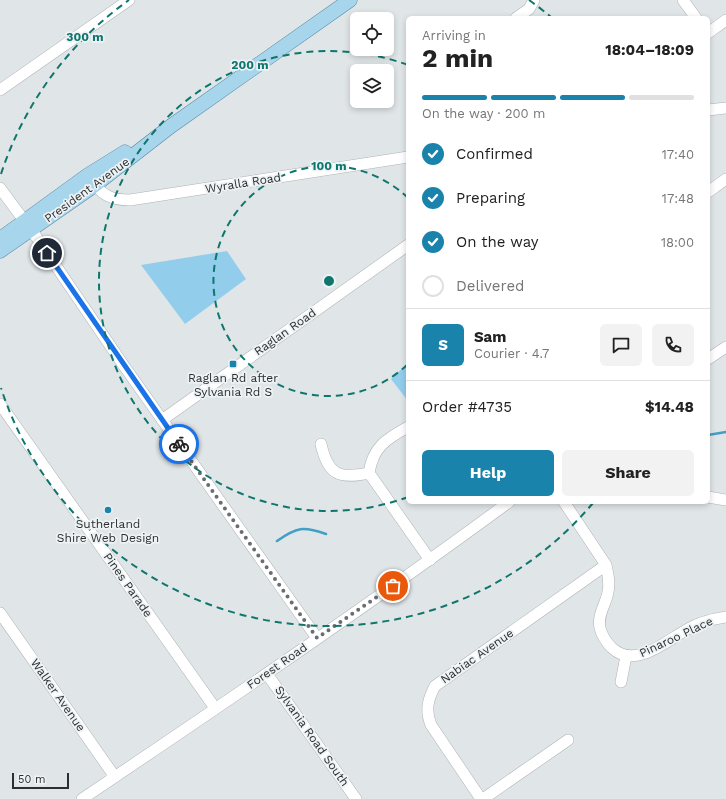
<!DOCTYPE html>
<html lang="en">
<head>
<meta charset="utf-8">
<style>
  :root { --surface:#fff; --page:#f2f2f2; --text:#222; --muted:#767676; --line:#e0e0e0; --accent:#1a83ac }
  body { margin:0; font-family:"Work Sans",sans-serif; background:var(--page); color:var(--text); height:100vh; display:flex; flex-direction:column; font-size:15px; white-space:nowrap }
  * { box-sizing:border-box; margin:0 }
  p { font-size:13px; color:var(--muted) }
  .icon { flex:none; width:22px; height:22px; fill:none; stroke:currentColor; stroke-width:2; stroke-linecap:round; stroke-linejoin:round }
  .map { position:relative; flex:1; overflow:hidden }
  .sheet { position:absolute; left:406px; top:16px; width:304px; height:488px; display:flex; flex-direction:column; background:var(--surface); border-radius:6px; box-shadow:0 2px 6px #0003 }
  .sheet>* { flex:none }
  .fabs { position:absolute; left:350px; top:12px; display:grid; gap:8px }
  .fabs a { display:grid; place-items:center; width:44px; height:44px; border-radius:6px; background:var(--surface); box-shadow:0 2px 6px #0003; font-size:20px }
  .scale { position:absolute; left:12px; bottom:10px; width:57px; box-sizing:border-box; padding-left:4px; border:2px solid #2c2e2f; border-top:0; font-size:11px; line-height:14px; white-space:nowrap; color:#2c2e2f; -webkit-text-stroke:3px #edf2f5; paint-order:stroke }
  .pin { position:absolute; display:grid; place-items:center; width:34px; height:34px; color:#fff; margin:-17px; border:2px solid #fff; border-radius:50%; box-shadow:0 1px 4px #0007 }
  .courier { position:absolute; display:grid; place-items:center; width:40px; height:40px; margin:-20px; border:3px solid #1a73e8; border-radius:50%; background:#fff; color:#222; box-shadow:0 1px 5px #0007 }
  .head em { font-style:normal; font-weight:700 }
  .head div { display:flex; flex-direction:column-reverse }
  .head { display:flex; align-items:center; justify-content:space-between; height:68px; padding:0 16px }
  h1 { font-size:26px; font-weight:700; line-height:30px }
  .bar { display:grid; grid-template-columns:repeat(4,1fr); gap:6px 4px; align-content:center; height:48px; padding:0 16px }
  .bar i { height:5px; border-radius:3px; background:var(--line) }
  .bar .selected { background:var(--accent) }
  .bar p { grid-column:span 4 }
  .line { display:flex; align-items:center; gap:10px; padding:0 16px; border-top:1px solid var(--line) }
  .line div { flex:1 }
  .round { display:grid; place-items:center; flex:none; width:42px; height:42px; border-radius:6px; background:var(--page) }
  ol { padding:0 16px; list-style:none }
  li { display:flex; align-items:center; gap:12px; height:44px }
  li p { margin-inline-start:auto }
  li .icon { padding:4px; border-radius:50%; background:var(--accent); color:#fff; stroke-width:4 }
  li:last-child { color:var(--muted) }
  li i { width:22px; height:22px; border:2px solid var(--line); border-radius:50% }
  .primary-button { display:flex; gap:8px; margin-top:auto; padding:8px 16px }
  .primary-button a { flex:1; height:46px; border-radius:6px; background:var(--accent); color:#fff; font-size:16px; font-weight:700; line-height:46px; text-align:center }
  .primary-button a+a { background:var(--page); color:var(--text) }
  .map>svg:first-child { display:block }
  .green { fill:#92ceec }
  .lines { fill:none; stroke-linecap:round; stroke-linejoin:round }
  .stream { stroke:#449fc7; stroke-width:2.5 }
  .minor-casing { stroke:#aeb3b5; stroke-width:12 }
  .major-casing { stroke:#5688a1; stroke-width:15 }
  .minor { stroke:#fff; stroke-width:11 }
  .major { stroke:#a7d5eb; stroke-width:14 }
  .done { stroke:#6b6e70; stroke-width:4; stroke-dasharray:0 7.2 }
  .route { stroke:#1a73e8; stroke-width:5 }
  .ring { fill:none; stroke:#0f766e; stroke-width:2; stroke-dasharray:7 5 }
  .poi-dot { fill:#1a83ac; stroke:#edf2f5; stroke-width:1.5 }
  .labels { text-anchor:middle; stroke-width:3.5; stroke-linejoin:round; paint-order:stroke }
  .street-label { font-size:12px; fill:#2c2e2f; stroke:#edf2f5 }
  .poi-label { font-size:12px; fill:#2c2e2f; stroke:#edf2f5 }
  .centre { fill:#0f766e; stroke:#edf2f5; stroke-width:2 }
  .ring-label { font-size:12px; text-anchor:middle; font-weight:bold; fill:#0f766e; stroke:#edf2f5; stroke-width:3.5; stroke-linejoin:round; paint-order:stroke }
</style>
</head>
<body>
<div class="map">
<svg width="726" height="799" viewBox="0 0 726 799">
  <rect width="100%" height="100%" fill="#e0e5e8"/>
  <path class="green" d="M227,251L246,279L185,324L141,265Z
    M408,363V401L391,379Z"/>
  <g class="lines">
    <path class="stream" d="M708,435L726,432
      M277,541C297,527 303,526 326,534"/>
    <defs>
      <path id="minor" d="M683,0L696,18
        M516,18L529,9L534,0
        M708,33L726,20
        M0,90L129,0
        M708,110L726,108
        M90,179C102,195 110,200 130,200L408,157
        M0,188L37,238L124,366L317,638
        M708,192L726,179
        M708,359L726,347
        M0,404L215,708
        M162,420L408,245
        M408,427C386,439 373,447 369,473L430,560
        M321,444C328,476 340,479 369,473
        M708,497L726,500
        M564,502L606,565C608,574 610,583 608,592C606,604 597,615 600,628C602,636 606,642 612,648C636,670 667,640 688,629C700,622 713,619 726,617
        M0,613L115,777
        M267,674L356,799
        M621,682L626,656
        M82,799C226,702 369,605 509,502
        M481,799L431,725C425,710 428,699 435,686L606,565
        M483,799L568,740"/>
      <path id="major" d="M0,239L88,175L125,152
        M0,251L95,185L171,126L350,0"/>
    </defs>
    <use href="#minor" class="minor-casing"/>
    <use href="#major" class="major-casing"/>
    <use href="#minor" class="minor"/>
    <use href="#major" class="major"/>
  </g>
  <g class="lines">
    <path class="done" d="M179,444L317,638L393,586"/>
    <path class="route" d="M47,253L179,444"/>
  </g>
  <g class="ring">
    <path d="M407 365A115 115 0 1 1 407 197"/>
    <path d="M408 497A230 230 0 1 1 408 65"/>
    <path d="M593 503A345 345 0 0 1 1 388M1 174A345 345 0 0 1 129 0M529 0A345 345 0 0 1 551 17"/>
  </g>
  <g class="poi-dot">
    <rect x="229" y="360" width="8" height="8" rx="2"/>
    <circle cx="108" cy="510" r="4"/>
  </g>
  <g class="labels">
    <g class="street-label">
      <text transform="translate(243 183) rotate(-9)" y="4">Wyralla Road</text>
      <text transform="translate(87 190) rotate(-36)" y="4">President Avenue</text>
      <text transform="translate(285 332) rotate(-35)" y="4">Raglan Road</text>
      <text transform="translate(128 585) rotate(55)" y="4">Pines Parade</text>
      <text transform="translate(676 637) rotate(-25)" y="4">Pinaroo Place</text>
      <text transform="translate(477 656) rotate(-35)" y="4">Nabiac Avenue</text>
      <text transform="translate(277 666) rotate(-35)" y="4">Forest Road</text>
      <text transform="translate(58 695) rotate(55)" y="4">Walker Avenue</text>
      <text transform="translate(312 736) rotate(55)" y="4">Sylvania Road South</text>
    </g>
    <g class="poi-label">
      <text x="233" y="382">Raglan Rd after<tspan x="233" dy="14">Sylvania Rd S</tspan></text>
      <text x="108" y="528">Sutherland<tspan x="108" dy="14">Shire Web Design</tspan></text>
    </g>
  </g>
  <circle cx="329" cy="281" r="6" class="centre"/>
  <g class="ring-label">
    <text x="85" y="41">300 m</text>
    <text x="250" y="69">200 m</text>
    <text x="329" y="170">100 m</text>
  </g>
</svg>
<div class="fabs">
<a><svg class="icon" aria-label="locate" viewBox="0 0 24 24"><circle cx="12" cy="12" r="6"/><path d="M12 2v4M12 18v4M2 12h4M18 12h4"/></svg></a>
<a><svg class="icon" aria-label="layers" viewBox="0 0 24 24"><path d="M12 4l9 5-9 5-9-5zM3 14l9 5 9-5"/></svg></a>
</div>
<div class="scale">50 m</div>
<div class="pin" style="left:393px;top:586px;background:#ea580c"><svg class="icon" aria-label="bag" viewBox="0 0 24 24"><path d="M5 8h14l-1 12H6zM9 8a3 3 0 0 1 6 0"/></svg></div>
<div class="pin" style="left:47px;top:253px;background:#1f2937"><svg class="icon" aria-label="home" viewBox="0 0 24 24"><path d="M3 11l9-7 9 7M6 9v11h12V9"/></svg></div>
<div class="courier" style="left:179px;top:444px"><svg class="icon" aria-label="bike" viewBox="0 0 24 24"><circle cx="6" cy="16" r="4"/><circle cx="18" cy="16" r="4"/><path d="M6 16l4-8h5l3 8M10 8l3 8H6M13 5h3"/></svg></div>
<section class="sheet">
<div class="head"><div><h1>2 min</h1><p>Arriving in</p></div><em>18:04–18:09</em></div>
<div class="bar"><i class="selected"></i><i class="selected"></i><i class="selected"></i><i></i><p>On the way · 200 m</p></div>
<ol>
<li><svg class="icon" aria-label="check" viewBox="0 0 24 24"><path d="M5 12l5 5 9-10"/></svg>Confirmed<p>17:40</p></li>
<li><svg class="icon" aria-label="check" viewBox="0 0 24 24"><path d="M5 12l5 5 9-10"/></svg>Preparing<p>17:48</p></li>
<li><svg class="icon" aria-label="check" viewBox="0 0 24 24"><path d="M5 12l5 5 9-10"/></svg>On the way<p>18:00</p></li>
<li><i></i>Delivered</li>
</ol>
<div class="line" style="height:72px"><b class="round" style="background:var(--accent);color:#fff">S</b><div><b>Sam</b><p>Courier · 4.7</p></div><a class="round"><svg class="icon" aria-label="chat" viewBox="0 0 24 24"><path d="M4 5h16v11H9l-5 4z"/></svg></a><a class="round"><svg class="icon" aria-label="phone" viewBox="0 0 24 24"><path d="M5 4h4l2 5-3 2q2 4 5 5l2-3 5 2v4C11 20 4 13 5 4z"/></svg></a></div>
<div class="line" style="height:52px"><div>Order #4735</div><b>$14.48</b></div>
<div class="primary-button"><a>Help</a><a>Share</a></div>
</section>
</div>
</body>
</html>
